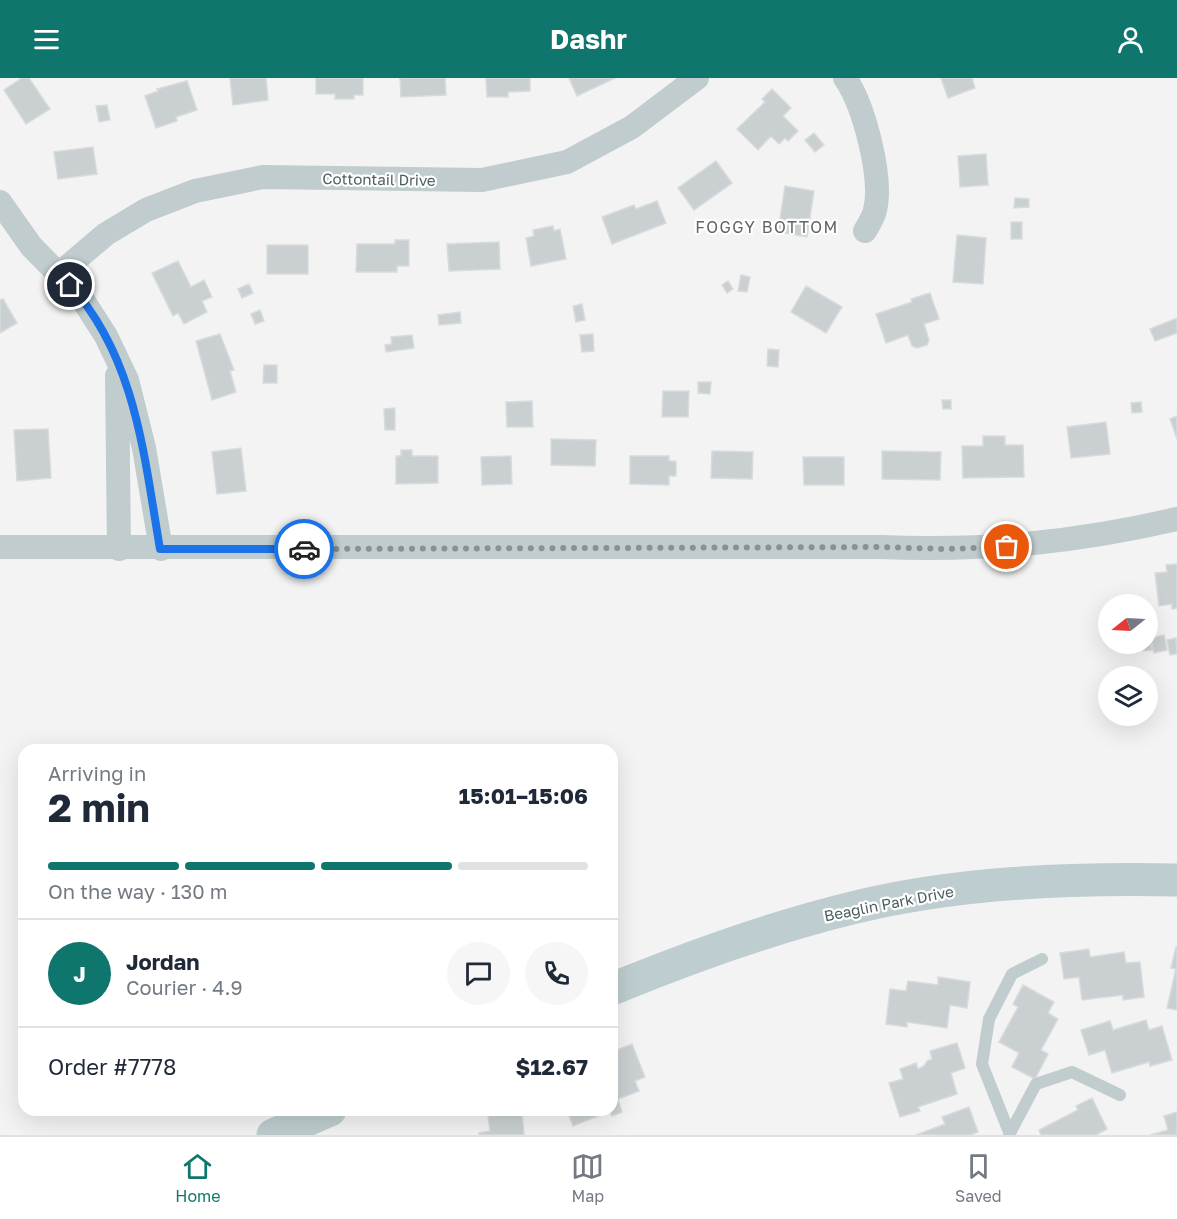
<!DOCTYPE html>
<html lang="en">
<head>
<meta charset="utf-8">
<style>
  :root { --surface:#fff; --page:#f6f6f7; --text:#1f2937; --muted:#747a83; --line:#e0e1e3; --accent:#0f766e }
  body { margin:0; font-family:"Golos Text",sans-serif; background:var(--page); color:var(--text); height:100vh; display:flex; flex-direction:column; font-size:22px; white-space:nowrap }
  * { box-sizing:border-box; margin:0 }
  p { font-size:20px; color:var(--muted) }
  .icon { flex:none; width:33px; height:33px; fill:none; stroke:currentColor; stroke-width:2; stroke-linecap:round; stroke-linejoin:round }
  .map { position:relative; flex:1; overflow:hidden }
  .side { position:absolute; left:18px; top:666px; width:600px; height:372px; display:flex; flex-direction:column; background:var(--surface); border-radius:18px; box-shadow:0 6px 24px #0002 }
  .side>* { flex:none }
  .needle { width:39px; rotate:252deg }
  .fabs { position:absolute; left:1098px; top:516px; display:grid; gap:12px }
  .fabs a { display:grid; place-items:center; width:60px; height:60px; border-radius:50%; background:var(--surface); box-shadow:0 6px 24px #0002; font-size:30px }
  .pin { position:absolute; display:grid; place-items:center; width:51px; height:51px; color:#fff; margin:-26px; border:3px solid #fff; border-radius:50%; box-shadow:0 2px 6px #0007 }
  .courier { position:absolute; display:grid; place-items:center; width:60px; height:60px; margin:-30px; border:4px solid #1a73e8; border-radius:50%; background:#fff; color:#222; box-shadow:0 2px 8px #0007 }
  .headline em { font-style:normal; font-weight:700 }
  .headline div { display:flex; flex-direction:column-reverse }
  .headline { display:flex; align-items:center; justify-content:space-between; height:102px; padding:0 30px }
  h1 { font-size:39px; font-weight:700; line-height:45px }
  .bar { display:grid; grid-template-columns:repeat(4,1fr); gap:9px 6px; align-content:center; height:72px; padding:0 30px }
  .bar i { height:8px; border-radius:4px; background:var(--line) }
  .bar .current { background:var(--accent) }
  .bar p { grid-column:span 4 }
  .line { display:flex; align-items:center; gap:15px; padding:0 30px; border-top:2px solid var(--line) }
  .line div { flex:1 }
  .round { display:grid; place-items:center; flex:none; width:63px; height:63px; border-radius:32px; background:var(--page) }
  header { display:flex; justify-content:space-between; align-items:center; height:78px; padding:0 30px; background:var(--accent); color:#fff; font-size:27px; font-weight:700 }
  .menu { display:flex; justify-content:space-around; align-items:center; height:84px; border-top:2px solid var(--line); background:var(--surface); font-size:16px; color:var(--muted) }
  .menu a { display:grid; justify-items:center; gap:3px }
  .menu .current { color:var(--accent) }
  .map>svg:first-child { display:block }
  .building { fill:#cad0d1; stroke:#d7dbdd; stroke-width:1.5 }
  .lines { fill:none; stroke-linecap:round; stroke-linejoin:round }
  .service { stroke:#c0cccd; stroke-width:12 }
  .minor { stroke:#c0cccd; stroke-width:24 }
  .secondary { stroke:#becdcf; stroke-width:33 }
  .done { stroke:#879292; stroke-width:6; stroke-dasharray:0 10.8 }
  .route { stroke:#1a73e8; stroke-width:8 }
  .labels { text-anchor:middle; stroke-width:4.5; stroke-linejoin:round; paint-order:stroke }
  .street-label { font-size:15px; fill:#4c5d5e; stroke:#fff }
  .neighbourhood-label { font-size:16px; letter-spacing:1.5px; fill:#606667; stroke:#fff }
</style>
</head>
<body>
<header><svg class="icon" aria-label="menu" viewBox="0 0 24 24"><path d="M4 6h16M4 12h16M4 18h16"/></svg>Dashr<svg class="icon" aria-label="person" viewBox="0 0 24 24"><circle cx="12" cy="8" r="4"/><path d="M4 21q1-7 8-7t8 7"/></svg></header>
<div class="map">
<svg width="1177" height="1057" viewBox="0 0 1177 1057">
  <rect width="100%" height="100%" fill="#f4f3f3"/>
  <path class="building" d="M22,0H29L50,31L26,46L4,12Z
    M230,0H266L268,22L233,27Z
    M316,0H363V17H354V21H335V16H316Z
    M400,0H445L446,17L401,19Z
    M486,0H530V13L508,14V19H487Z
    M569,0H615L577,18Z
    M941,0H972L975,10L948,20Z
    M187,3L197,32L176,39L177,43L156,50L145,18L158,13L157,11Z
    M772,11L791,30L783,38L798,53L788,63L785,60L779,66L771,58L758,72L737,51L765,24L762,21Z
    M107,27L110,42L99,44L96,28Z
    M814,55L824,67L815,74L805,62Z
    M93,69L97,96L58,101L54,74Z
    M986,76L988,107L960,109L958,78Z
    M716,83L732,105L694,132L678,110Z
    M785,108L814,113L807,159L778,154Z
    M1015,120L1029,121V129L1014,130Z
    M657,123L666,145L612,166L602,139L634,127L636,131Z
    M1011,144H1022V161H1011Z
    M553,148L554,153L560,151L566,181L531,188L526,160L534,158L533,152Z
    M957,157L986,160L983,206L953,204Z
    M395,162H409V188H397V194H356L357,166H395Z
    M499,164L500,191L449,193L447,166Z
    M267,167H308V196H267Z
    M178,183L191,209L204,202L212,219L202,223L207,234L184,246L178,235L173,238L152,195Z
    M741,197L750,199L747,214L738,213Z
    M728,203L733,211L727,215L722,207Z
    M249,206L253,215L242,220L238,211Z
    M806,208L842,229L826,255L791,234Z
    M930,215L939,241L924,246L929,262L927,267L917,270L912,268L908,257L886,265L876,236L912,224L911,221Z
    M3,221L17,245L0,255V222Z
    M582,226L585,242L576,244L573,228Z
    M260,232L264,243L255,246L251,236Z
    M460,234L461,245L439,247L438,237Z
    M1177,240V255L1155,263L1150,251Z
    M220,256L234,292L230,293L236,314L212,322L196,263Z
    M593,256L594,273L582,274L580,257Z
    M412,257L414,270L386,274L385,267L392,266L391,259Z
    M768,271L779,272L778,289L767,288Z
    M264,287H277V305H263Z
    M698,304H711L710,316L698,315Z
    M663,313H689L688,339H662Z
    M942,322H951V331H943Z
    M532,323L533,349H507L506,324Z
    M1141,324L1142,334L1132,335L1131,325Z
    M395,330V352H385L384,331Z
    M1177,338V361L1170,341Z
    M1106,344L1110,376L1071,380L1067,349Z
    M48,351L51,400L17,403L14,352Z
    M983,358H1005V367H1023L1024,399L963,400L962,368H983Z
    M551,361L596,362L595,388L551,387Z
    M241,370L246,413L217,416L212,374Z
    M401,372H412V378H438V405L396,406V378H401Z
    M712,373L753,374L752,401L711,400Z
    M882,373L941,374L940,402L882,401Z
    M511,378L512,406L482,407L481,379Z
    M630,378H669V383H676V398H669V407L630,406Z
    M803,379H844V407H804Z
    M1177,486V530L1172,531V526L1159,528L1155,495L1167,494L1166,487Z
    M1164,557L1167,572L1154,575L1151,560Z
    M1176,560L1177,576L1170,577L1167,562Z
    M1150,561L1152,572L1144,573L1143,566H1148V562Z
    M1176,869H1177V932L1167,930L1176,891L1171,890Z
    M1089,871L1090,879L1124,874L1126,885L1140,884L1144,919L1123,922V917L1082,922L1079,899L1064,901L1060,875Z
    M938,899L970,904L967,930L950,927L947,950L907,944V949L886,946L890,911L906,913L908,903L938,907Z
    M1023,907L1054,924L1048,935L1058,941L1041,972L1048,976L1035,1001L1012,989L1019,975L999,964L1018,929L1013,926Z
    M1146,942L1149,952L1162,948L1172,982L1150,988L1149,984L1112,995L1105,972L1089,977L1081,952L1110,943L1113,952Z
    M957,965L965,990L951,995L957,1016L918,1029L920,1033L900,1039L889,1005L903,1001L900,991L916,985L918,991L924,988L927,983L932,981L930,973Z
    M632,966L645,999L635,1003L639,1013L618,1021L622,1034L612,1038L610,1033L573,1048L567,1032H612V974Z
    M1092,1020L1107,1051L1096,1057H1041L1039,1052L1078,1032L1076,1028Z
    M969,1029L978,1054L970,1057H916L945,1046L942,1039Z
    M522,1034L524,1057H479V1055L490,1053L488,1038Z
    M1177,1034V1057H1150L1168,1052L1164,1038Z"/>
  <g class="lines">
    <path class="service" d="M1009,1054L982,986L989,941L1012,896L1042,881
      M1009,1057L1036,1006L1072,994L1120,1017"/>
    <path class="minor" d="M845,0C864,27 883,100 875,132C874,139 868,147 865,153
      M0,124L31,168L81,219L106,258L127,302L144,370L161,471
      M60,195L106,156L146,132L195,113L263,99L482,102L567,84L632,49L697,0
      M117,298L119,471
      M0,469H880C985,473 1074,465 1177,441"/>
    <path class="secondary" d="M612,911C690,879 770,850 852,830C957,804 1070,800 1177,802
      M273,1057L330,1032"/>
  </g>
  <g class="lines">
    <path class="done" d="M304,471L880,469L945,471L1007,469"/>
    <path class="route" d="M70,207C136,280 144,378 160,471H304"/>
  </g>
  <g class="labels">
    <g class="street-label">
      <text transform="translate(379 102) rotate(1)" y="5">Cottontail Drive</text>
      <text transform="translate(889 826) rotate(-11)" y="5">Beaglin Park Drive</text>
    </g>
    <g class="neighbourhood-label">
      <text x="767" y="155">FOGGY BOTTOM</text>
    </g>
  </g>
</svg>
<div class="fabs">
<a><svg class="needle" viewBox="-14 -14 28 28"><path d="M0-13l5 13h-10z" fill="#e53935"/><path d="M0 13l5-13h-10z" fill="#747a83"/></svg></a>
<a><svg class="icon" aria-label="layers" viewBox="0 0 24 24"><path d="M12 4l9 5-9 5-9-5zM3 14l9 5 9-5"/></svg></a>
</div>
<div class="pin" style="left:1007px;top:469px;background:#ea580c"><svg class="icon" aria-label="bag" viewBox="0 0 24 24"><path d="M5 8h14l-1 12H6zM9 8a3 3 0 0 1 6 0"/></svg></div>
<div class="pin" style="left:70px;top:207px;background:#1f2937"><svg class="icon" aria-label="home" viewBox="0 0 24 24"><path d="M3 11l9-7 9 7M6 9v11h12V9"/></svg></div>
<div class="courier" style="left:304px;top:471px"><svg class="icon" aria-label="car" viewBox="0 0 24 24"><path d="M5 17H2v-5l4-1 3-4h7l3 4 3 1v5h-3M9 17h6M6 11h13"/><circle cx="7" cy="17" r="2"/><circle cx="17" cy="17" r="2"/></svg></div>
<section class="side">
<div class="headline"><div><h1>2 min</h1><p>Arriving in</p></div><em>15:01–15:06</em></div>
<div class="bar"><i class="current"></i><i class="current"></i><i class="current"></i><i></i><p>On the way · 130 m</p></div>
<div class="line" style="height:108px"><b class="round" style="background:var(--accent);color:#fff">J</b><div><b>Jordan</b><p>Courier · 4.9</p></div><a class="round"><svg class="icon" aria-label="chat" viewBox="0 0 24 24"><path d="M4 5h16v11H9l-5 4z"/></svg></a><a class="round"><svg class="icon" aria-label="phone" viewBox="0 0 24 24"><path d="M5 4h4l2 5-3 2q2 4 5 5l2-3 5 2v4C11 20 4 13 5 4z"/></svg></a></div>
<div class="line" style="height:78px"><div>Order #7778</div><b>$12.67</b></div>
</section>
</div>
<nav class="menu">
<a class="current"><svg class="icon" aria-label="home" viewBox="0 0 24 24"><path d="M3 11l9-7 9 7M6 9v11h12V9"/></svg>Home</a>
<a><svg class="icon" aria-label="map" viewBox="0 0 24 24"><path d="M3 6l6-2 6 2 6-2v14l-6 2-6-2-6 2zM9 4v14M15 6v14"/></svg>Map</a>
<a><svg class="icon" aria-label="saved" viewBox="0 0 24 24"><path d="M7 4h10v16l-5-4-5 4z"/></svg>Saved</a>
</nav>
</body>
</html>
